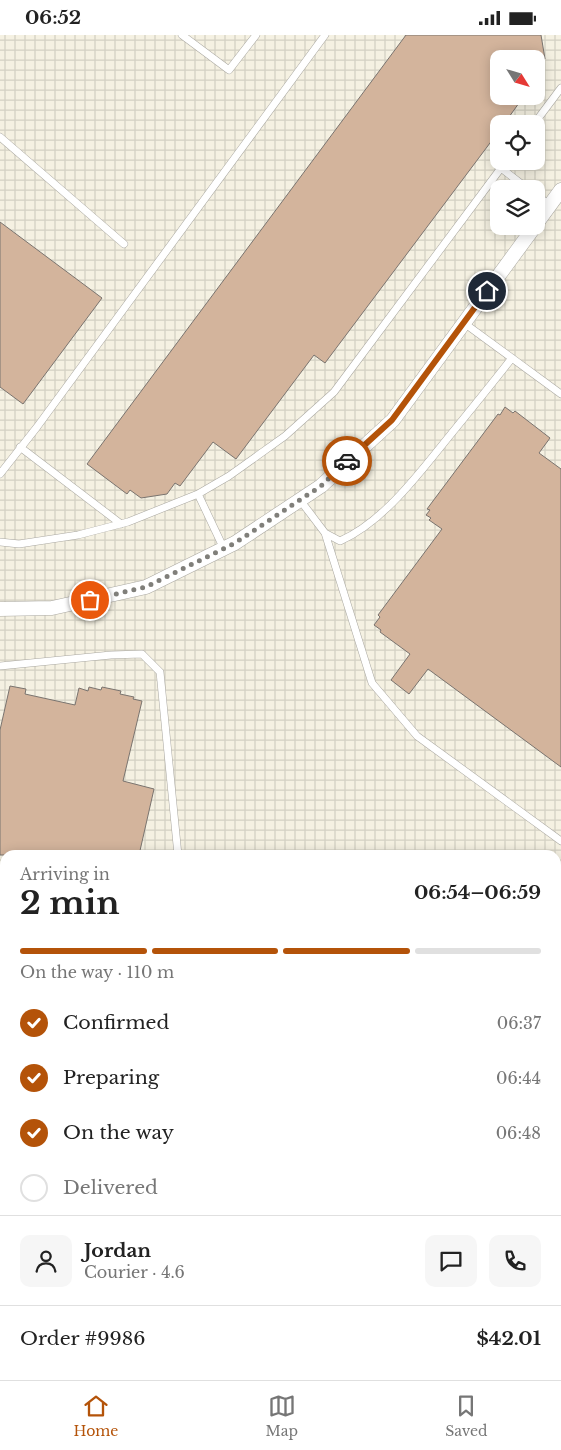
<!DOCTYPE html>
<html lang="en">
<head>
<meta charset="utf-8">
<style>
  :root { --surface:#fff; --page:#f6f6f6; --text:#222; --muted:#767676; --line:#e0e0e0; --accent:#b45309 }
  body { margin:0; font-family:"Libre Baskerville",serif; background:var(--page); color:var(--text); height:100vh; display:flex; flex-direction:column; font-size:19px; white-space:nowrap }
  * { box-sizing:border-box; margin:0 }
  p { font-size:16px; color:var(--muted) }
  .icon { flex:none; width:28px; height:28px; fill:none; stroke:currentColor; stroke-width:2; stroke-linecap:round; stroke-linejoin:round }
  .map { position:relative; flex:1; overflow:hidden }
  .sheet { position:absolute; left:0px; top:815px; width:561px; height:530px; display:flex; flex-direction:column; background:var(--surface); border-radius:15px 15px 0 0; box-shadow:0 2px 12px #0003 }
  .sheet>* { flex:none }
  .needle { width:32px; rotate:127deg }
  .fabs { position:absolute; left:490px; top:15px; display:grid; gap:10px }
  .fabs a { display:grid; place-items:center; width:55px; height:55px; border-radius:10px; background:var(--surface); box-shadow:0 2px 12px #0003; font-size:25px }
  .pin { position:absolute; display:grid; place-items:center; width:42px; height:42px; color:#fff; margin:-21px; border:2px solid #fff; border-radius:50%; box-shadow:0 1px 5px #0007 }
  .courier { position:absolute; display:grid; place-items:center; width:50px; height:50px; margin:-25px; border:4px solid #b45309; border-radius:50%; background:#fff; color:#222; box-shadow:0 1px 6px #0007 }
  .summary em { font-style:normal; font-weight:700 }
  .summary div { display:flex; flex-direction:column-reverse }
  .summary { display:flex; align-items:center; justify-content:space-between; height:85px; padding:0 20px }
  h1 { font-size:32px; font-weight:700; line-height:38px }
  .bar { display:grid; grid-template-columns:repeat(4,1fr); gap:8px 5px; align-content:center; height:60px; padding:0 20px }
  .bar i { height:6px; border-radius:4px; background:var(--line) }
  .bar .active { background:var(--accent) }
  .bar p { grid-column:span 4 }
  .line { display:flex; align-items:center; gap:12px; padding:0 20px; border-top:1px solid var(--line) }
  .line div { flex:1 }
  .round { display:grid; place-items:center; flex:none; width:52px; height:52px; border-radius:10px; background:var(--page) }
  ol { padding:0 20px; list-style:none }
  li { display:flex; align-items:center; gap:15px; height:55px }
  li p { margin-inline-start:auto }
  li .icon { padding:5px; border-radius:50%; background:var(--accent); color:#fff; stroke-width:4 }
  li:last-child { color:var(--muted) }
  li i { width:28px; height:28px; border:2px solid var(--line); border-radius:50% }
  .status { display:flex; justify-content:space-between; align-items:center; height:35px; padding:0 25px; background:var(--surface); direction:ltr }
  .status svg { height:14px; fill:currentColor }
  .menu { display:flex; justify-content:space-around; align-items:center; height:70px; border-top:1px solid var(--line); background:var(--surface); font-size:14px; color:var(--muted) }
  .menu a { display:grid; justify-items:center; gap:2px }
  .menu .active { color:var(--accent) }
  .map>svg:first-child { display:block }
  .industrial { fill:url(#industrial-grid); fill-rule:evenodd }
  .building { fill:#d3b49c; stroke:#7a746f }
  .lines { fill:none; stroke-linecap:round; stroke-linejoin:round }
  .service-casing { stroke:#aba9a2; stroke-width:8 }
  .minor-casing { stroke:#aba9a2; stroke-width:15 }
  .service { stroke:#fff; stroke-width:7 }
  .minor { stroke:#fff; stroke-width:14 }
  .done { stroke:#807f7a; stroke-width:5; stroke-dasharray:0 9 }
  .route { stroke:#b45309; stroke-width:6 }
</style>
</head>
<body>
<div class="status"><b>06:52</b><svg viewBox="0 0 49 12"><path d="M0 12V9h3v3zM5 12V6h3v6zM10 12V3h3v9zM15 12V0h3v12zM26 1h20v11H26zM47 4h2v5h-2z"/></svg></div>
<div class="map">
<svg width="561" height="1345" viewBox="0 0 561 1345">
  <defs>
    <pattern id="industrial-grid" width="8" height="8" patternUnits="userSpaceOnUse" patternTransform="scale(1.25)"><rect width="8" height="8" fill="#f5f1e2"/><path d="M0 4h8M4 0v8" fill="none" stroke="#d3d0c3"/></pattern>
  </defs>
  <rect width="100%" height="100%" fill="#fdfbf3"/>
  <path class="industrial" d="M0,0H561V1345H0ZM499,24H536V61H499ZM499,89H536V126H499ZM499,154H536V191H499ZM5,820H556V1340H5Z"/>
  <path class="building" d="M406,0H541L545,24H499V61H524L504,89H499V96L325,328L314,320L236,424L213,407L180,451L175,448L167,459L141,463L130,455L127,459L87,429Z
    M0,187L102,263L23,369L0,352Z
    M505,372L513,378L515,376L550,403L539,418L561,434V732L428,634L409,659L391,645L410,619L380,597L381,595L374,590L380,582L378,580L442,494L429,485L431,483L426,480L430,475L427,474L498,379L500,380Z
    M10,651L26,654L25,659L75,670L79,653L88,656L89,652L101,655L102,652L121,656L120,659L134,662L133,664L142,666L123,746L154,754L139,820H0V695Z"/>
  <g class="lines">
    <defs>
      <path id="service" d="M182,0L229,35L256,0
        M534,89L561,53
        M0,102L124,209
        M506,126L501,133L528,154
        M536,160L550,170
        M464,288L561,359
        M20,412L121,489
        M0,439L37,392L325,0
        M300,465L325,498L372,648L417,701L561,806
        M325,498L340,506C383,487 418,440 447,404C469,377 491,350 512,323
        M0,507L19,509L78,500L128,487L198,459
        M224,514L198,459L229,441L285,401L334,357L501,133
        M0,631L111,620L142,619L160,637L178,820
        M556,899L561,903
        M0,1009L5,1011
        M556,1070L561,1063
        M0,1140L5,1142
        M489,1340L497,1345
        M71,1345L72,1340
        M207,1345L209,1340"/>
      <path id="minor" d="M536,189L561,155
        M0,574L52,573L146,552L235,508L321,451L393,385L535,191
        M0,1082L5,1083
        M556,1165L561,1158
        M556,1312L561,1315
        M129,1345L131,1340"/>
    </defs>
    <use href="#service" class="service-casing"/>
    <use href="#minor" class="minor-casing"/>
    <use href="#service" class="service"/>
    <use href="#minor" class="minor"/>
  </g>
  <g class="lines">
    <path class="done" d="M90,565L146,552L235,508L321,451L347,426"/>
    <path class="route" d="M347,426L392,385L487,256"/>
  </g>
</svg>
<div class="fabs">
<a><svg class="needle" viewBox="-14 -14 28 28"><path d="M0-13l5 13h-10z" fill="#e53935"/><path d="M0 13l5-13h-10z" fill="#767676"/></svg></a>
<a><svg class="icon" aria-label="locate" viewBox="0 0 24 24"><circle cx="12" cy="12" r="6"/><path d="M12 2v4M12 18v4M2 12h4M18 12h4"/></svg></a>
<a><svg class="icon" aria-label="layers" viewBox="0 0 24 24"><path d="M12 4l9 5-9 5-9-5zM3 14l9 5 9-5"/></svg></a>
</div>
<div class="pin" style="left:90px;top:565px;background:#ea580c"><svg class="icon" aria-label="bag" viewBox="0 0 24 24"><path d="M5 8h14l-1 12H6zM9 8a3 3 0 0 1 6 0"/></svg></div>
<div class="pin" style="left:487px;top:256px;background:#1f2937"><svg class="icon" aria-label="home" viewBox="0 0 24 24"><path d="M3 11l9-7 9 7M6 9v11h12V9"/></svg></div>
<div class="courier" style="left:347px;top:426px"><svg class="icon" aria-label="car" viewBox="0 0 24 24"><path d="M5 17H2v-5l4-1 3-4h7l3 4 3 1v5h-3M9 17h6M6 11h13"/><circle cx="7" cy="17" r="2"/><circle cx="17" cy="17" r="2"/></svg></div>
<section class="sheet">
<div class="summary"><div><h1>2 min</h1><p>Arriving in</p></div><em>06:54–06:59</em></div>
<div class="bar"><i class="active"></i><i class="active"></i><i class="active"></i><i></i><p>On the way · 110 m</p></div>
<ol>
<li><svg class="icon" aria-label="check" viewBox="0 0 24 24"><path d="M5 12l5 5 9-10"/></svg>Confirmed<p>06:37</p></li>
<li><svg class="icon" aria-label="check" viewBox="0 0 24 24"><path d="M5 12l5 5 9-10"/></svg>Preparing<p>06:44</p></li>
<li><svg class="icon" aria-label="check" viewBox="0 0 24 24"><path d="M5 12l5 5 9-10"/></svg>On the way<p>06:48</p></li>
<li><i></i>Delivered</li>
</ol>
<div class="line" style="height:90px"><a class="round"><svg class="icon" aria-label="person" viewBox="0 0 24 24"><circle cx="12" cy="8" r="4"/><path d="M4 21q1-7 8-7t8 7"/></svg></a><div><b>Jordan</b><p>Courier · 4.6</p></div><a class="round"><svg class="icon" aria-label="chat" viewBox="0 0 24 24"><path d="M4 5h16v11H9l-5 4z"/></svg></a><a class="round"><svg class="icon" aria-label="phone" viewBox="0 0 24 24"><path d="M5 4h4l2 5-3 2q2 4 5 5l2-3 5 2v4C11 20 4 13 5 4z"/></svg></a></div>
<div class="line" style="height:65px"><div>Order #9986</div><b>$42.01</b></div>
</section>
</div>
<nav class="menu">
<a class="active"><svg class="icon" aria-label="home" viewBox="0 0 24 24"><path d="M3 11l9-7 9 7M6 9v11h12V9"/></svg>Home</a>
<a><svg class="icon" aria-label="map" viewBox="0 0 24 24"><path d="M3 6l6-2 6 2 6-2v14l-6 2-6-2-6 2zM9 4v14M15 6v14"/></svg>Map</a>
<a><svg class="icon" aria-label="saved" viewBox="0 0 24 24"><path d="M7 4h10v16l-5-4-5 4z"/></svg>Saved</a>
</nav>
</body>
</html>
